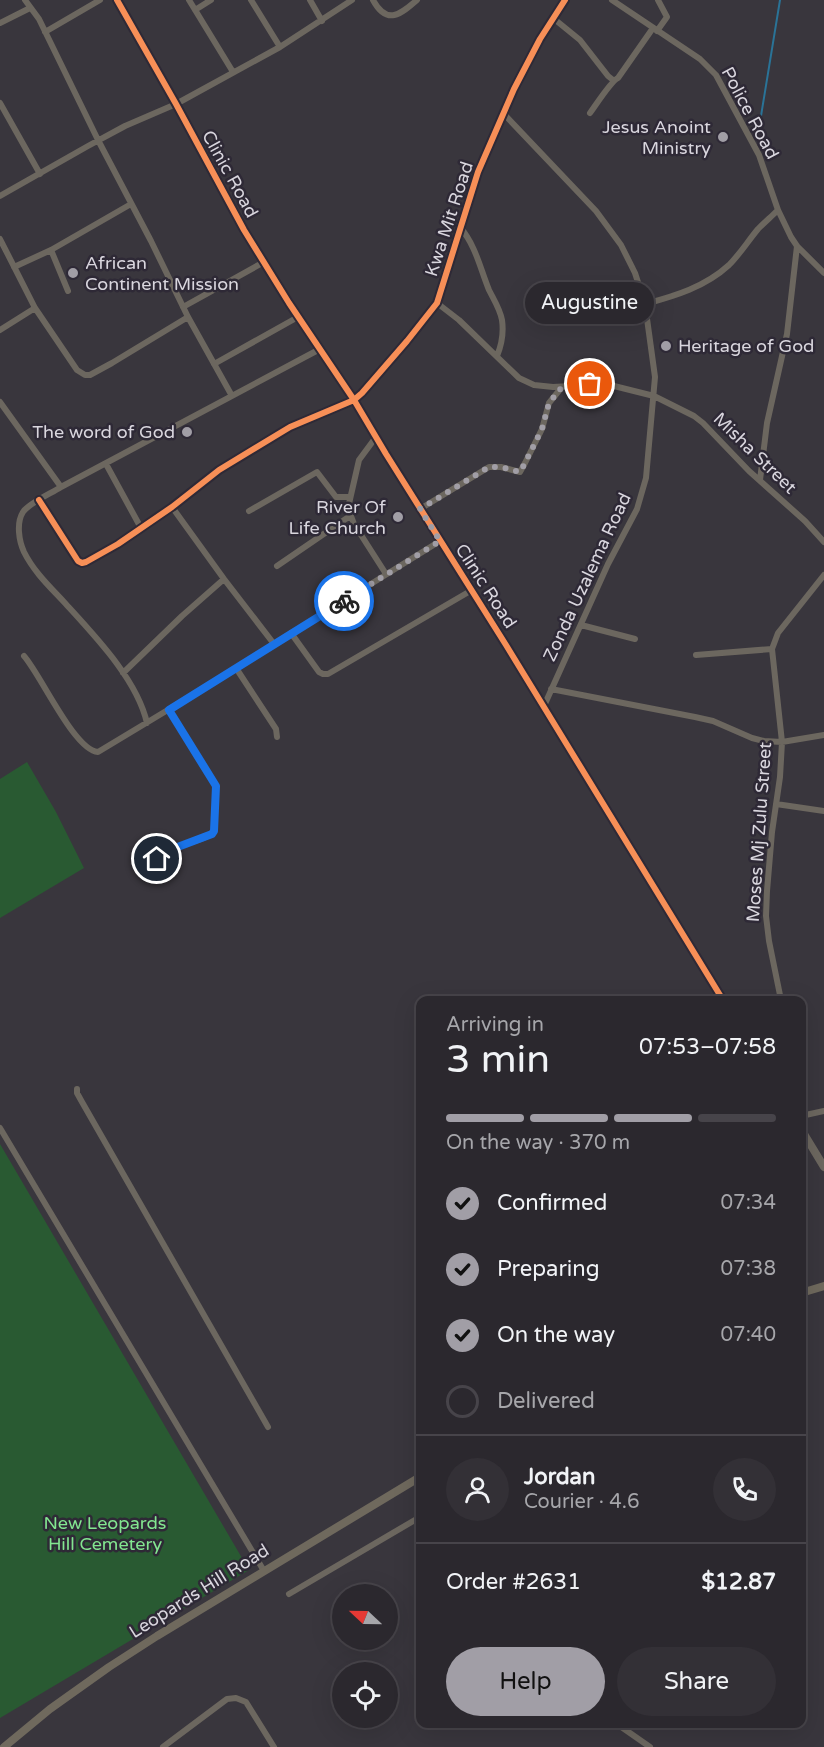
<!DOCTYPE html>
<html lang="en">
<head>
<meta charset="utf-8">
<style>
  :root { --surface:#2b282e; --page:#333036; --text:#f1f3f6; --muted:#a6a6aa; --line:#47444a; --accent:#a19ea6 }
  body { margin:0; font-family:"Varela Round",sans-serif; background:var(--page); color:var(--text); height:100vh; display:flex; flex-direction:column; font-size:22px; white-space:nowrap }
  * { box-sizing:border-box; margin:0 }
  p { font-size:20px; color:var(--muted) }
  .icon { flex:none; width:33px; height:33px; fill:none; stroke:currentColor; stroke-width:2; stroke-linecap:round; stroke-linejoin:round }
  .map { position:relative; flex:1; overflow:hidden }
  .side { position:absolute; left:416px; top:996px; width:390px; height:732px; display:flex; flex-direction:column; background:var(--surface); border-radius:12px; box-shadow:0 6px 24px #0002,0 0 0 2px var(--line) }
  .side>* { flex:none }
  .needle { width:39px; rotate:292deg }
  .controls { position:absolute; left:332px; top:1584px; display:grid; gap:12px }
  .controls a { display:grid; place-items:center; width:66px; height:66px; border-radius:50%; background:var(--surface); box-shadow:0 6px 24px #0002,0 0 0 2px var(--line); font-size:30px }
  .pin { position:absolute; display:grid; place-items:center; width:51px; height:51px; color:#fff; margin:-26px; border:3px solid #fff; border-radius:50%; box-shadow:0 2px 6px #0007 }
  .courier { position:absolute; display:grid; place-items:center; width:60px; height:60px; margin:-30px; border:4px solid #1a73e8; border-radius:50%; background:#fff; color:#222; box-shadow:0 2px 8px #0007 }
  .bubble { position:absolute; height:42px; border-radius:21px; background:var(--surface); box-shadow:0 6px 24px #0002,0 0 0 2px var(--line); font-size:20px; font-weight:600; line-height:42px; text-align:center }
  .headline em { font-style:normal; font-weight:600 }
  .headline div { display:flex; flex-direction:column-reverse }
  .headline { display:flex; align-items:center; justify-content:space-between; height:102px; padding:0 30px }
  h1 { font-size:39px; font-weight:600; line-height:45px }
  .bar { display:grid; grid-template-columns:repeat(4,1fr); gap:9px 6px; align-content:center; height:72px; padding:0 30px }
  .bar i { height:8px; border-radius:4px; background:var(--line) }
  .bar .selected { background:var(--accent) }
  .bar p { grid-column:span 4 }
  .line { display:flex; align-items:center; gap:15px; padding:0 30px; border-top:2px solid var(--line) }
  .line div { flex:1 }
  .round { display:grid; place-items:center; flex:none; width:63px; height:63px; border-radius:32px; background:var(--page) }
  ol { padding:0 30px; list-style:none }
  li { display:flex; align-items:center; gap:18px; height:66px }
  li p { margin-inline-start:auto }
  li .icon { padding:6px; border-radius:50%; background:var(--accent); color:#111; stroke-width:4 }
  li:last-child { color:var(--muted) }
  li i { width:33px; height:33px; border:3px solid var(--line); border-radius:50% }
  .action { display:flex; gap:12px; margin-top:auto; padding:12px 30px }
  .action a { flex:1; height:69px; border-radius:36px; background:var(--accent); color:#111; font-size:24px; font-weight:600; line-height:69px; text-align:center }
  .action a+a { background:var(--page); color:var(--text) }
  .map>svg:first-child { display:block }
  .green { fill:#295a32 }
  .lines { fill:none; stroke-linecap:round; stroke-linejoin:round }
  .stream { stroke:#2a7397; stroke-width:2 }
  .minor { stroke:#6c675f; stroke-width:6 }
  .tertiary { stroke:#6c675f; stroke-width:8 }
  .secondary { stroke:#6f695d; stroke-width:8 }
  .cycleway-casing { stroke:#2e2936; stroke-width:10 }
  .cycleway { stroke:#f78f57; stroke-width:6 }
  .done { stroke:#a19ea6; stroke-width:6; stroke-dasharray:0 10.8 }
  .route { stroke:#1a73e8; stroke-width:8 }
  .poi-dot { fill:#a19ea6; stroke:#2e2936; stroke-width:2 }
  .labels { text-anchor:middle; stroke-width:5; stroke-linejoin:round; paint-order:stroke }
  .street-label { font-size:18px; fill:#d9d6de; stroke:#2e2936 }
  .poi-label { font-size:18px; fill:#d9d6de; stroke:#2e2936; text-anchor:end }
  .park-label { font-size:18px; fill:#83e690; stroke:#2e2936 }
</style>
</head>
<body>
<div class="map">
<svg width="824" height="1747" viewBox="0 0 824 1747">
  <rect width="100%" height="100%" fill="#39363d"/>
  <path class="green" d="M27,762L56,812L84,868L0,918V779Z
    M0,1144L249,1570L0,1718Z"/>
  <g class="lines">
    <path class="stream" d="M761,116L780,0"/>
    <path class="minor" d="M25,0L39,19L98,140L151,241L188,317L232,396
      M189,0L233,72
      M251,0L280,47
      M310,0L322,21
      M373,0C387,26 401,14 417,0
      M612,0L700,59L716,75L759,155L778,210L791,237L797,246L824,273
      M195,10L211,0
      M553,18L580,40L608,76L613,80
      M0,23L30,8
      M657,31L667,17L658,0
      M45,32L100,0
      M0,103L40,174
      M503,113L596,211L621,245L635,273L645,304L655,377L646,478L637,509L608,564L544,706
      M590,113C596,105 611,81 618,78L653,28
      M0,196L88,146L125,126L176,104L280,47L352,0
      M460,227C476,246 480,268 489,290C494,300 500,309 502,320C504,334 502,344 497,356
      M0,239L35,308L77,370L85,375H90L112,363L188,317
      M51,250L68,291
      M14,267L51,250L131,204
      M437,303L459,320L519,378L534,385L553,387L606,384L654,396L694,416L703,423L749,471L805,521L824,542
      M645,304C675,296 705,287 729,265C740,254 748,241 758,229C765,222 772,216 778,210
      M183,307L264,262
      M0,330L35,308
      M214,364L298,317
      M0,402L61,487
      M376,437L359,460L348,508L354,524L386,574
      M106,464L141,528
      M760,480L767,423L787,334L797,246
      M39,500L78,561L82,563L86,562L118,544L172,507L219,470L290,427L354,400L362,393L407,341L437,303L478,172L514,89L540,39L565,0
      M172,507L224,579L274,644
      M420,509L489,467H501L520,472L525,463L542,429L549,403L562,387
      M249,511L317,472L336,497H349
      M277,566L350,516
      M581,625L635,639
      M291,633L319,672L323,674H328L472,590
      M696,655L772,649
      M24,656C41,675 74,750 98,752L186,699L440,541
      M236,668L276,729L277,737
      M123,673L182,616L224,579
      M551,689L695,717L713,721L752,738L764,741L782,742L824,735
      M147,723C137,679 94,635 64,602C50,587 34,572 24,552C19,541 16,523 23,512C29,503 52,493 61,487L320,349
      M776,804L824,811
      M156,864C161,842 203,845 214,831L216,786L169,710
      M781,1000L769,941L766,916L767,891L772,832L780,777L782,742L772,649L778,633L824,575
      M77,1089V1093L82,1102L268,1427
      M801,1116L824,1111
      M0,1128L264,1571
      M289,1594L420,1517
      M617,1724L650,1747
      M163,1747L227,1699L236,1698L246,1702L274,1747"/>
    <path class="tertiary" d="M117,0L176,104L244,230L289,303L354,400L386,454L506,645L723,1000
      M801,1129L824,1167"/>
    <path class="secondary" d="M801,1293L824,1286
      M4,1747L50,1709L109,1667L157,1636L420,1477"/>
    <defs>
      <path id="cycleway" d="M117,0L176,104L244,230L289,303L354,400L386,454L506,645L723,1000
        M39,500L78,561L82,563L86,562L118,544L172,507L219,470L290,427L354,400L362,393L407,341L437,303L478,172L514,89L540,39L565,0"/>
    </defs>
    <use href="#cycleway" class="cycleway-casing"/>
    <use href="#cycleway" class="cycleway"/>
  </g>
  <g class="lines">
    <path class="done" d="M344,601L440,541L420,509L489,467H501L520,472L525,463L542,429L549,403L562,387L590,384"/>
    <path class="route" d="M157,859L175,848L212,834L214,831L216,786L169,710L344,601"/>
  </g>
  <g class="poi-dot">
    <circle cx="723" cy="137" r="6"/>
    <circle cx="73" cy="273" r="6"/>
    <circle cx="666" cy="346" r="6"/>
    <circle cx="187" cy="432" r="6"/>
    <circle cx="398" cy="517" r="6"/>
  </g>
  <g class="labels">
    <g class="street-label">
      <text transform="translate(750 113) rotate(62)" y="6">Police Road</text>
      <text transform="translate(230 174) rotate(61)" y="6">Clinic Road</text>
      <text transform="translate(449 219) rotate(-72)" y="6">Kwa Mit Road</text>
      <text transform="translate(755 453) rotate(44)" y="6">Misha Street</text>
      <text transform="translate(587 577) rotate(-65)" y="6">Zonda Uzalema Road</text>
      <text transform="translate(486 586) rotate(57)" y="6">Clinic Road</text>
      <text transform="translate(759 832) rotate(-86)" y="6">Moses Mj Zulu Street</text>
      <text transform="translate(199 1591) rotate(-32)" y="6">Leopards Hill Road</text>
    </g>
    <g class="poi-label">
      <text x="711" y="133">Jesus Anoint<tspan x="711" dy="21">Ministry</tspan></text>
      <text x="85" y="269" text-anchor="start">African<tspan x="85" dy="21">Continent Mission</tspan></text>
      <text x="678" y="352" text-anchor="start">Heritage of God</text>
      <text x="175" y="438">The word of God</text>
      <text x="386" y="513">River Of<tspan x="386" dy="21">Life Church</tspan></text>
    </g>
    <g class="park-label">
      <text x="105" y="1529">New Leopards<tspan x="105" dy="21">Hill Cemetery</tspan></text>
    </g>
  </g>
</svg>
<div class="controls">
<a><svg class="needle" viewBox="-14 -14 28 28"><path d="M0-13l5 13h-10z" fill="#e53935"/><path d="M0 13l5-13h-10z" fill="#a6a6aa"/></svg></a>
<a><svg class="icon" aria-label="locate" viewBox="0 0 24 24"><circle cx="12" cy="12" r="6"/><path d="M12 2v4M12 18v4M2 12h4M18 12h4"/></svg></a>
</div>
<div class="pin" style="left:590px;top:384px;background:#ea580c"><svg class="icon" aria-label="bag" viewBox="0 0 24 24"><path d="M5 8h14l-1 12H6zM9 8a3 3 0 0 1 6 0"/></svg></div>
<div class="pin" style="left:157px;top:859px;background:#1f2937"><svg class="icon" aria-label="home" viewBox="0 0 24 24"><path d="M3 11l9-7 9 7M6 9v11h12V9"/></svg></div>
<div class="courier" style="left:344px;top:601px"><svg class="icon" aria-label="bike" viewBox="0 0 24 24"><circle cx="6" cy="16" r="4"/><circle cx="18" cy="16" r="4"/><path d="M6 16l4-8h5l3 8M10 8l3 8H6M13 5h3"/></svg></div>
<div class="bubble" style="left:525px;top:282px;width:129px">Augustine</div>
<section class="side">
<div class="headline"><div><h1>3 min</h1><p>Arriving in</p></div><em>07:53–07:58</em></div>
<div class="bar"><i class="selected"></i><i class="selected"></i><i class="selected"></i><i></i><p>On the way · 370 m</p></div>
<ol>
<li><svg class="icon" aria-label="check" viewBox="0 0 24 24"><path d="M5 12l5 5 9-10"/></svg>Confirmed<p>07:34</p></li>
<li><svg class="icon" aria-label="check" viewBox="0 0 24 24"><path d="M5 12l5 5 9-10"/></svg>Preparing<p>07:38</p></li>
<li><svg class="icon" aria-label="check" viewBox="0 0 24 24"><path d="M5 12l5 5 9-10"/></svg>On the way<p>07:40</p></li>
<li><i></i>Delivered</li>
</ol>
<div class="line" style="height:108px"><a class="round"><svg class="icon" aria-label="person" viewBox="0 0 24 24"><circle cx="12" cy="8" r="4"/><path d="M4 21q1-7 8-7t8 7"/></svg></a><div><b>Jordan</b><p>Courier · 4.6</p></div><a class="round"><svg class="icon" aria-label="phone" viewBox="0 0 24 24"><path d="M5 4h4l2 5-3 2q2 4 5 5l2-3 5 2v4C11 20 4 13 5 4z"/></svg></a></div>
<div class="line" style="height:78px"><div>Order #2631</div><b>$12.87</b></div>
<div class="action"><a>Help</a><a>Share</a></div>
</section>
</div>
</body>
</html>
